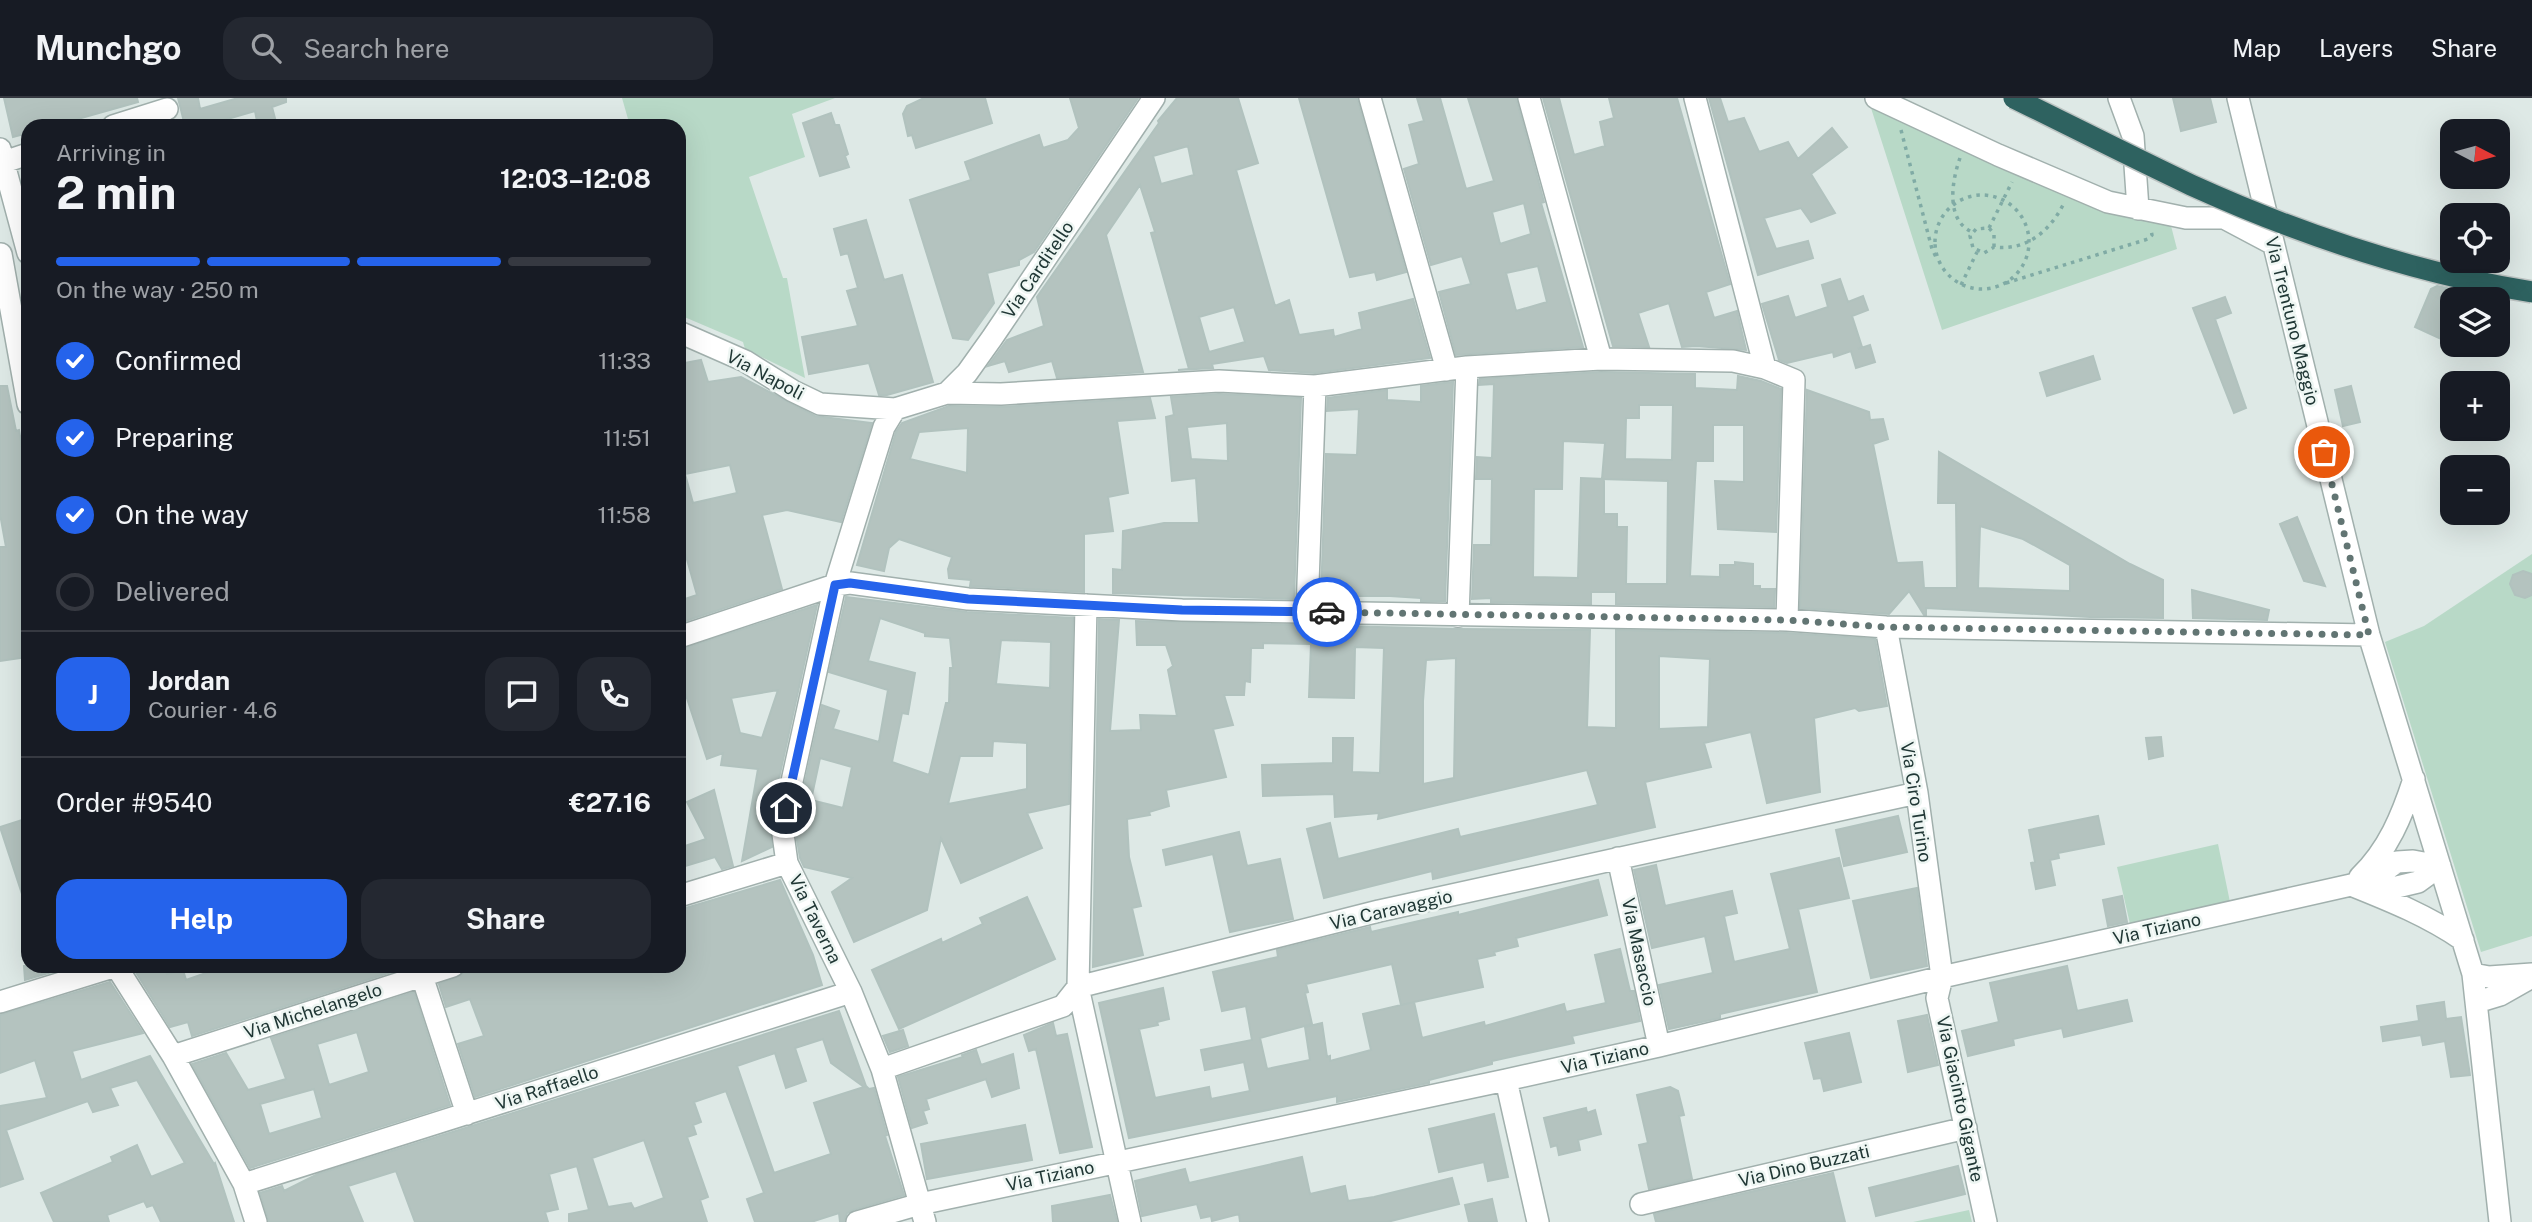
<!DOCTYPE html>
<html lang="en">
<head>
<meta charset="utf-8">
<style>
  :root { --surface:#171b24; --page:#242831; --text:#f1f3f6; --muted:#9ea1a6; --line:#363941; --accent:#2563eb }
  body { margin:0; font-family:"Public Sans",sans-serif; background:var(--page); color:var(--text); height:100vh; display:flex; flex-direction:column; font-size:26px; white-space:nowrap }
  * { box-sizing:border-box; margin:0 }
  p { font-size:23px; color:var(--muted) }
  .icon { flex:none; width:38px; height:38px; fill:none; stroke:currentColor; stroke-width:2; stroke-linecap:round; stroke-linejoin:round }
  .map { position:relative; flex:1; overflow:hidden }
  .drawer { position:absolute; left:21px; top:21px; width:665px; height:854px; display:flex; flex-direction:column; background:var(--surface); border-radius:21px; box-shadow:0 7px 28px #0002 }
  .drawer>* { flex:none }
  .needle { width:46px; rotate:96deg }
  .fabs { position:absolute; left:2440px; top:21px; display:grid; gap:14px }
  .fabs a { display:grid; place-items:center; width:70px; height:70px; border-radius:14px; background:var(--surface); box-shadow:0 7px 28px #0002; font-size:35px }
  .pin { position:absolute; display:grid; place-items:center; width:60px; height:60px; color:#fff; margin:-30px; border:4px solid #fff; border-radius:50%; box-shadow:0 2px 7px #0007 }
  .courier { position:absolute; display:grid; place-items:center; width:70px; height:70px; margin:-35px; border:5px solid #2563eb; border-radius:50%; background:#fff; color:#222; box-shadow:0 2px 9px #0007 }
  .summary em { font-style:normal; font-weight:700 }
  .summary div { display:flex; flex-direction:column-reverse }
  .summary { display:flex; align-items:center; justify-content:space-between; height:119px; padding:0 35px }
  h1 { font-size:46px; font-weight:700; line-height:52px }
  .bar { display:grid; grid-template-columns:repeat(4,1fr); gap:10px 7px; align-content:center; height:84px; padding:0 35px }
  .bar i { height:9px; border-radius:5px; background:var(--line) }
  .bar .current { background:var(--accent) }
  .bar p { grid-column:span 4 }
  .line { display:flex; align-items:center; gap:18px; padding:0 35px; border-top:2px solid var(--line) }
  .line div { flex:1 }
  .round { display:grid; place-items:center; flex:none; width:74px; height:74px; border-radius:21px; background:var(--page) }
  ol { padding:0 35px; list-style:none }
  li { display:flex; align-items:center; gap:21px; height:77px }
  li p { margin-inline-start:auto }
  li .icon { padding:7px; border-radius:50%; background:var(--accent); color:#fff; stroke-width:4 }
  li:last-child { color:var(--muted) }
  li i { width:38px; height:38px; border:4px solid var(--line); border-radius:50% }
  .cta { display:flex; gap:14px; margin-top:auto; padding:14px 35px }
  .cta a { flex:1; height:80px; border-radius:21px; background:var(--accent); color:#fff; font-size:28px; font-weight:700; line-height:80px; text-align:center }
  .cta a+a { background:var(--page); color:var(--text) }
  header { display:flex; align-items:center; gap:42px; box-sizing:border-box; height:98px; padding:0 35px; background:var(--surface); border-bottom:2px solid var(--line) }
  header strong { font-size:33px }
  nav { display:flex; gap:38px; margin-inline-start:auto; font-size:24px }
  .search { width:490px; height:63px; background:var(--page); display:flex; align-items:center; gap:18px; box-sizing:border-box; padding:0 24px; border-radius:21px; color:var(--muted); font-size:26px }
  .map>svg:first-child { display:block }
  .green { fill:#b8d9c7 }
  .building { fill:#b4c3bf; stroke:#b1c2be; stroke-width:2; fill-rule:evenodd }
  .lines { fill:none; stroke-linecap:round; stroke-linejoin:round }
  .minor-casing { stroke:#a1b0ad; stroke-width:24 }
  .path { stroke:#80aba5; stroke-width:3.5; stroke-dasharray:3.5 5; stroke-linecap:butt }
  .minor { stroke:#fff; stroke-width:21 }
  .highway-bridge-casing { stroke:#bcc3c2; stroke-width:24; stroke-linecap:butt }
  .highway-bridge { stroke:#2e6260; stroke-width:21 }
  .done { stroke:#627573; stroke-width:7; stroke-dasharray:0 12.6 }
  .route { stroke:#2563eb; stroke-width:9 }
  .labels { text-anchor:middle; stroke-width:5; stroke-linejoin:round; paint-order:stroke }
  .street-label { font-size:18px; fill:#203735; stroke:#eef6f3 }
</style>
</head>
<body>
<header>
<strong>Munchgo</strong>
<div class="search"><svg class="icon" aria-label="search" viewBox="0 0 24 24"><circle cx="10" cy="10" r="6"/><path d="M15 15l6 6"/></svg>Search here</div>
<nav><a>Map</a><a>Layers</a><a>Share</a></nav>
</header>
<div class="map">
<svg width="2532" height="1124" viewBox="0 0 2532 1124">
  <rect width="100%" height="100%" fill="#dee9e6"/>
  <path class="green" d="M622,0H835L792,16L805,59L749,79L783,180H787L805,280L745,251L743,244L682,218L679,208V28H630Z
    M1871,10L2112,110L2170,124L2177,151L1942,232Z
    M2532,456V838L2481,854L2385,544L2424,528Z
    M2218,746L2230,804L2130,826L2117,769Z
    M1969,1112L1972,1124H1913Z"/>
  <path class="building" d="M4,0H137L138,4L53,28H28V35L13,39Z
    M178,0H198L200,11L238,0H286V4L272,9L277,28H258L255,13L224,22L226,28H185Z
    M924,0H985L992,25L916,50L912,37L908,38L903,16L907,8Z
    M1070,0H1138L1034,154L1019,162V167L987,175L994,205L968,242L953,240L910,102L971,82L965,64L1039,37L1043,50L1068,42L1079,30Z
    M1177,0H1238L1258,65L1236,72L1275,208L1289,202L1299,237L1333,232L1334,239L1362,231L1359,215L1413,201L1430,260L1315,275L1269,272L1264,258L1212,266L1213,270L1178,272L1189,271L1151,135L1155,134L1140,87L1106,137L1143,274L1057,280L1052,263L1009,274L1005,263L988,268L1007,242L1044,228L1037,199L1159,25L1158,23ZM1188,48L1194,77L1161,86L1153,58ZM1234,209L1245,244L1209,254L1199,219Z
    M1299,0H1357L1406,174L1377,182L1375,174L1350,179Z
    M1417,0H1440L1466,91L1494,83L1468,0H1516L1544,104L1541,105L1583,249L1456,257L1439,194L1471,186L1462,158L1431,167L1404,71L1419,66L1409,27L1424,23ZM1524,105L1531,136L1500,146L1492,114ZM1538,168L1547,204L1516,213L1506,175Z
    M1543,0H1559L1574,57L1605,48L1600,24L1614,20L1609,0H1677L1730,186L1706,194L1714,220L1737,213L1746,252L1696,248L1682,249L1669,205L1638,215L1649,249L1613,248Z
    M1709,0H1720L1728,24L1744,20L1759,54L1788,44L1798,61L1832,30L1847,49L1811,76L1835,115L1811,124L1801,110L1764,120L1776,151L1808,143L1813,160L1758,177Z
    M2173,0H2210L2216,24L2181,33Z
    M831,15L835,27H839L848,56L845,58L849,69L820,78L803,25Z
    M866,122L884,182L902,177L933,284L887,297H879L869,265L809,276L802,239L858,228L847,193L858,190L848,155L841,157L834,131Z
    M1840,181L1848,204L1863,198L1868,212L1852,218L1862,249L1858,251L1870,247L1875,264L1856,270L1851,253L1834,259L1833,254L1787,265L1779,262L1762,206L1788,198L1795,220L1828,209L1822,187Z
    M2437,188L2452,191V246L2415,229L2431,191Z
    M2225,199L2231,215L2215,221L2246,310L2234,315L2193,210Z
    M2093,258L2100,281L2047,298L2040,275Z
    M701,262L708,284L741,279L815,318L872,325L841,424L787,412L762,417L782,491L679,525V503L697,497L679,433V266ZM730,367L737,395L693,405L685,376Z
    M1601,274L1695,276V290L1737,292L1738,278L1761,283L1781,291L1776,434L1718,431L1715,383L1744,384V327H1713V363H1696L1690,478L1720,479V467H1735V464L1753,466V488H1760V491H1775L1774,509L1616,506V494H1591V506L1491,504V500L1472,501L1474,447H1491L1492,381H1476L1477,359L1492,360L1494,286L1479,287L1480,281ZM1639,307H1673L1672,362L1625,361L1626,320H1639ZM1563,343L1605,345L1602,381L1668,383L1667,486H1626L1627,429H1617V416H1604V381L1581,380L1578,480L1533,479L1534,391H1562Z
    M1453,284L1445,503H1421V500L1390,498H1321L1326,356L1357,357L1359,311L1327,313L1328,300L1387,292V302L1421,304V288Z
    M0,288H7L16,333L19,332L28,385V559L0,563V449H6L0,416Z
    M2351,288L2360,324L2343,328L2335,292Z
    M1807,292L1869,314L1870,322L1883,321L1888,341L1873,346L1897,465L1922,464L1924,490H1957L1956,405H1938L1939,354L2130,466L2163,482V520L2090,519L1926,510V517H1924L1909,493L1889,516L1800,510ZM1980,428L2023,441L2070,467V493L1978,490Z
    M1219,296L1301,300L1294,501L1113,495V471L1122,472L1123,433L1164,425H1199L1196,380L1172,383L1166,319L1174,317L1171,299ZM1227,325L1228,363L1191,361L1187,329Z
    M1150,300L1155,320L1117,323L1128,395L1108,399L1113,433L1084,436V494L970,488L971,482L949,480L948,471L952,459L899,441L889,450L884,473L857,467L896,334L902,325L949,308L1002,309ZM968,330L967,375L910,361L919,334Z
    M2297,419L2325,488L2304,483L2280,426Z
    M2523,473L2532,476V497L2525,500L2515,497L2510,486L2513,477Z
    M2192,492L2269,512L2267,522L2193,520Z
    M846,499L967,514L1073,520L1069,706L1027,715L1042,750L961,785L941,740L927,812L854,844L832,794L852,780L804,769L800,760L795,730L822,607L839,613L833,631L879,644L888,592L829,574ZM880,520L925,535V538L950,540L953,570H950L949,605H946L929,677L892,664L902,615L908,616L915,575L868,563ZM1001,542L1051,544L1050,590L996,586ZM993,643L1027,645V691L948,706L960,658H992ZM820,660L852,669L843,710L811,702Z
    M817,507L769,726L772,749L742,763L758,671L721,667L723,655L707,661L679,576V552ZM778,592L762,640L740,635L731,600Z
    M1099,521L1119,522L1110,633L1141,632L1140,617L1177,618L1168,572L1173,568L1166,547H1137L1136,523L1458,531L1590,532L1587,629L1616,630V532L1786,535L1875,541L1887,608L1859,613L1855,610L1814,620L1820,694L1767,705L1751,634L1704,645L1711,669L1645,684L1655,729L1433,781L1432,773L1324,800L1307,731L1330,725L1338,761L1458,731L1460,739L1598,707L1587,672L1378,721L1379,715L1335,719L1334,696L1263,698L1262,667L1333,665V640H1353L1352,674L1380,675L1384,550L1355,549L1354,600L1309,599L1311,546L1263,545V550H1251L1250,584L1245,583L1244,597H1224L1233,627L1213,631L1226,679L1166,692L1169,708L1149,714L1150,717L1127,721L1129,759L1141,808L1132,810L1143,857L1093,869ZM1659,558L1710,561L1708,629L1659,631ZM1456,560L1454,680L1423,686V603L1426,562Z
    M2161,639L2163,658L2149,661L2146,640Z
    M714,692L733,768L722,771L715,759L679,770V750L706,741L687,704Z
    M1898,718L1907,754L1844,768L1836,732Z
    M2098,718L2104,746L2058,755L2059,760L2050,762L2055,787L2036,791L2031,765L2035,764L2029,732Z
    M28,720V805H25L0,729Z
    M1239,734L1247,768L1280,761L1293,821L1230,834L1213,756L1166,767L1163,752Z
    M1839,760L1849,800L1798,811L1817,894L1720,916V920L1669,931L1659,887L1713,875L1705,838L1652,850L1634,772L1656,767L1665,808L1732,793L1737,815L1724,818L1734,864L1790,851L1771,776Z
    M780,782L813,857L822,887L475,999L458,946L484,938L470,901L446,909L439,886L462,877L466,868H476L477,872L492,868H679V812Z
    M1598,782L1607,817L1516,840L1518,848L1494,854L1495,857L1477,861L1483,889L1414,904L1422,940L1484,924L1485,928L1564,906L1566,914L1606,905L1595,857L1620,851L1630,893H1634L1640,923L1572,938L1574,945L1492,963V966L1429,982V985L1337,1004V998L1129,1040L1099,905L1163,890L1169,921L1157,924L1158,927L1139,931L1155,1000L1209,989L1211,1001L1250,993L1244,964L1205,972L1201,952L1252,942L1246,908L1222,913L1213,874L1278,859L1277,852L1370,829L1371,834L1458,814V817ZM1392,866L1401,907L1414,904L1363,916L1371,952L1330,963V958L1327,959L1322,925L1305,929L1310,962L1267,971L1260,940L1312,926L1305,895L1308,894L1306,886Z
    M1917,790L1927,868L1871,880L1853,803Z
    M2122,798L2127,824L2108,828L2103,802Z
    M1027,799L1055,861L899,931L872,872L941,841L942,845L983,826L980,820Z
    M24,868H72L25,882Z
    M132,868H164L167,876L183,872L186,882L226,868H410L192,938L188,924L170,929Z
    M2067,868L2077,913L2127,902L2132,923L2064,939L2062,930L2013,941L2014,947L1968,958L1962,933L1999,924L1990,885Z
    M110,884L143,935L72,953L81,982L150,958L214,1066L215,1065L234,1124H161L153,1107L147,1109L144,1103L107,1117L109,1124H54L41,1095L113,1064L111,1059L137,1047L151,1079L185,1065L137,982L110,990L118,1007L93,1014L88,1003L6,1032L23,1081L0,1089V1008L47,1000L35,962L0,975V917Z
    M414,894L450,1007L250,1070L192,966L226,955L248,992L286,981L271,940ZM357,934L369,974L329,987L317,946ZM314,991L322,1020L269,1036L260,1006Z
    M2444,904L2446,921L2461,919L2470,977L2451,979L2445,943L2423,947L2421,937L2383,943L2381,929L2419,923L2417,908Z
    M839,913L866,988L869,991L874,990L887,1037L885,1038L904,1097L853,1112L847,1115L844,1124H840L839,1115L811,1124H755L747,1101L764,1095L726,993L694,1004L701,1024L693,1027L696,1036L687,1039L708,1099L700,1102L707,1124H569V1116L589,1112L577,1068L549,1076L558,1111L545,1114L548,1124H415L396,1073L348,1088L363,1124H269L260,1095L282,1088L284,1093L318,1076ZM823,941L831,965L864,989L814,1005L831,1056L774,1075L737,968L775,955L786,990L806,983L795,950ZM644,1042L664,1100L634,1111L631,1105L608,1109L592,1060Z
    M1927,917L1938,967L1908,974L1898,923Z
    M1053,925L1056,938L1067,936L1092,1049L1060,1055L1036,951L1029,953L1024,937Z
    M903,932L908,948L890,954L883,938Z
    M1849,935L1861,984L1824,993L1821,980L1814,981L1805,945Z
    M976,952L981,967L1013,956L1019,990L992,999L986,981L926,1001L929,1011L923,1013L927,1025L912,1030L898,979L963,959L962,957Z
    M1670,989L1678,993L1684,1017L1679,1018L1692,1081L1649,1091L1639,1047L1648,1045L1637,997Z
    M1586,1010L1587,1015L1595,1012L1601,1036L1578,1042L1580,1052L1559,1057L1557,1047L1551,1049L1544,1020Z
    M1494,1016L1508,1079L1488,1083L1484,1064L1439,1074L1429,1031Z
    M1025,1027L1032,1062L927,1081L921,1046Z
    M1302,1059L1310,1096L1345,1088L1348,1103L1374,1099L1452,1080L1459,1106L1387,1124H1240L1239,1116L1212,1123L1211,1118L1201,1120L1197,1106L1142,1118L1135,1083L1185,1071L1189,1085Z
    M1958,1068L1965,1096L1876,1118L1869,1090Z
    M1833,1075L1845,1124H1656L1654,1116Z
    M1110,1097L1117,1124H1053L1052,1108Z
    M1492,1101L1497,1124H1469L1465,1107Z"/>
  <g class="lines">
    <defs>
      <path id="minor" d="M1370,0L1447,272
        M1529,0L1601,261
        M1695,0L1765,270
        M1876,0L1998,57L2108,104L2186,120H2224L2273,146
        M2119,0L2133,38L2138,111
        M2238,0L2369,537L2473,876L2500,1124
        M113,28L167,11
        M0,51L28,155
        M4,64L28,56
        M1,156L28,306
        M679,234L745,263L793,293L820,306L895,311L947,295L967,275L992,240L1154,0
        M947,295L1001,296L1219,283L1315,288L1467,269L1601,261L1733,263L1765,270L1794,282L1787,522
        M895,311L884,329L835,487L782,729L787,765L851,894L882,971L925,1124
        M1086,507L1078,889L1130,1124
        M1307,514L1315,288
        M1458,518L1467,269
        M1886,529L1917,695L1942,879L1937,900L1986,1124
        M679,539L835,487L850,485L968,501L1182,512L1787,522L1886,529L2369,537
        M1618,760L1659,948
        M2360,779C2388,752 2402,718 2414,681
        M2351,787C2391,803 2428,818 2463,842
        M2368,787L2397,789L2418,784L2440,768
        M679,798L787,765
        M116,868L173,958L244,1086L256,1124
        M2473,876L2489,879L2532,876
        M422,878L467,1016
        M0,904L116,868
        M2477,904L2500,897L2532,879
        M173,958L453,868
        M882,971L1063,908L1078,889L1379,813L1917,695
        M1506,982L1538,1124
        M244,1086L851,894
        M1641,1106L1966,1030
        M857,1124L920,1106L1506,982L1659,948L1942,879L2351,787L2380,776L2397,764L2413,763L2440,768"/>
    </defs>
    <use href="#minor" class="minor-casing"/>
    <path class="path" d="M1901,32L1932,151L1937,161
      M1960,60C1952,82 1945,122 1972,134
      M1935 144a47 47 0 1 1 94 0a47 47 0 1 1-94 0Z
      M1989,130L2012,84
      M1994,149V136L1989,130L1976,131L1970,138L1973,150L1984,155L1994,149C2026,153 2049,134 2063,107
      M2006,185L2148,141L2152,137L2151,132
      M1961,187L1977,154"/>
    <use href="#minor" class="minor"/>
    <defs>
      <path id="highway-bridge" d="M2014,0C2073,29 2132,59 2191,87C2299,136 2415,175 2532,194"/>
    </defs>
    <use href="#highway-bridge" class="highway-bridge-casing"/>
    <use href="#highway-bridge" class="highway-bridge"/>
  </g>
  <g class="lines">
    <path class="done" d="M1327,514L1787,522L1886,529L2369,537L2324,354"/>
    <path class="route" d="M786,710L835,487L850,485L968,501L1182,512L1327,514"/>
  </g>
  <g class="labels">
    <g class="street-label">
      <text transform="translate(1038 172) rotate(-56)" y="6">Via Carditello</text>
      <text transform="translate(2292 223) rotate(76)" y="6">Via Trentuno Maggio</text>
      <text transform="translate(765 277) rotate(28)" y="6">Via Napoli</text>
      <text transform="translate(1916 704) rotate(81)" y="6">Via Ciro Turino</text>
      <text transform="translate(1391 812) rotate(-13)" y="6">Via Caravaggio</text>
      <text transform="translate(815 821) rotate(64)" y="6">Via Taverna</text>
      <text transform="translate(2157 831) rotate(-13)" y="6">Via Tiziano</text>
      <text transform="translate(1639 854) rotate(78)" y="6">Via Masaccio</text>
      <text transform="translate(313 913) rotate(-18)" y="6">Via Michelangelo</text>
      <text transform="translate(1605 960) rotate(-13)" y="6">Via Tiziano</text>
      <text transform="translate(547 990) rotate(-18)" y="6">Via Raffaello</text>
      <text transform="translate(1960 1001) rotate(78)" y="6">Via Giacinto Gigante</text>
      <text transform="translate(1804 1068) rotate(-13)" y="6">Via Dino Buzzati</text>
      <text transform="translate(1050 1078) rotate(-12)" y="6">Via Tiziano</text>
    </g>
  </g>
</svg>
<div class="fabs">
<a><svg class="needle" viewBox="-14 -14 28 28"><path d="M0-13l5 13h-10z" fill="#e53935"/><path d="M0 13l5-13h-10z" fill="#9ea1a6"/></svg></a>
<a><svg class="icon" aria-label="locate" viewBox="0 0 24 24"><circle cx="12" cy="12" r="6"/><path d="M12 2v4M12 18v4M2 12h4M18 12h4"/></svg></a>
<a><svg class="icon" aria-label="layers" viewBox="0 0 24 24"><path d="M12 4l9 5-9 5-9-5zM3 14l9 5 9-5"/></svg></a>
<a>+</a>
<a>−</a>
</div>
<div class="pin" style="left:2324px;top:354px;background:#ea580c"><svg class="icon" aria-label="bag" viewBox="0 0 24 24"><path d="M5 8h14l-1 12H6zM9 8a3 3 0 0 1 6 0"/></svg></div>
<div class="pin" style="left:786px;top:710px;background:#1f2937"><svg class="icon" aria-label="home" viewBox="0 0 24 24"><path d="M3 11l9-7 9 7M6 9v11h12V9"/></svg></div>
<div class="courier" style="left:1327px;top:514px"><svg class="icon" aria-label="car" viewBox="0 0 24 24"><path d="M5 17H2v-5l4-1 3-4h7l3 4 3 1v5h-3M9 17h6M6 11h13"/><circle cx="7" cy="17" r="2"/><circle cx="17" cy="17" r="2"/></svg></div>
<section class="drawer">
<div class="summary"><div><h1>2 min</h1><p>Arriving in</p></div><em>12:03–12:08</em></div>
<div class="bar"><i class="current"></i><i class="current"></i><i class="current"></i><i></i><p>On the way · 250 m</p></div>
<ol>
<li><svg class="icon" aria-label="check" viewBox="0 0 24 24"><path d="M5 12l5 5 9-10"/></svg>Confirmed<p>11:33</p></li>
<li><svg class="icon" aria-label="check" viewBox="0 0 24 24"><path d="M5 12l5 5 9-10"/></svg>Preparing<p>11:51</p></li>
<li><svg class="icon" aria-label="check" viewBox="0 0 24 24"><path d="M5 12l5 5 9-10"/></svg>On the way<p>11:58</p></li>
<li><i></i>Delivered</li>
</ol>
<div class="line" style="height:126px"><b class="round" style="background:var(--accent);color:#fff">J</b><div><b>Jordan</b><p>Courier · 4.6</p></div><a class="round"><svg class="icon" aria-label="chat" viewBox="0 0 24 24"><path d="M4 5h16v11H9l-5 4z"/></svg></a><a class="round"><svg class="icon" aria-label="phone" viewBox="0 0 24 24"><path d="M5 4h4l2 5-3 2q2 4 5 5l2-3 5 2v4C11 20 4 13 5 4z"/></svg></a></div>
<div class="line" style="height:91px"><div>Order #9540</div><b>€27.16</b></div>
<div class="cta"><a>Help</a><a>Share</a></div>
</section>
</div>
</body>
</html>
